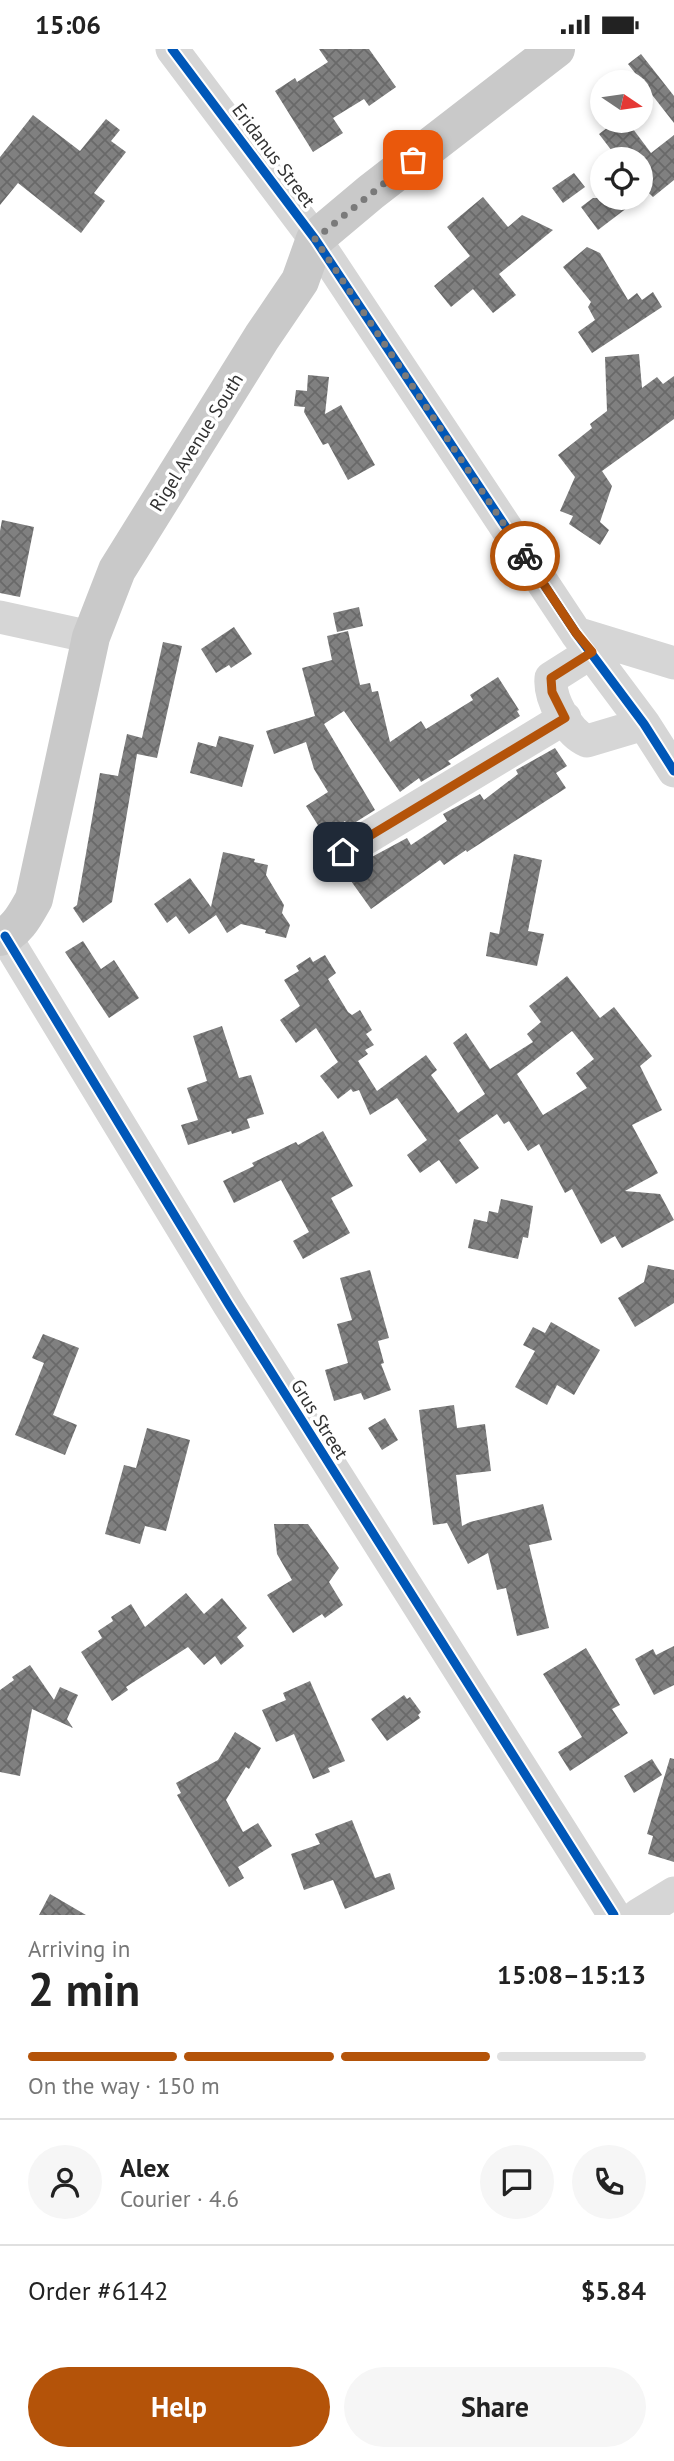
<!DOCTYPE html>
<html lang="en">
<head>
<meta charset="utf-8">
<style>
  :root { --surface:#fff; --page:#f6f6f6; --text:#222; --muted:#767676; --line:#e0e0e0; --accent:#b45309 }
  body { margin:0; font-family:"PT Sans",sans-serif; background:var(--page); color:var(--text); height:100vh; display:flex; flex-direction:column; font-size:26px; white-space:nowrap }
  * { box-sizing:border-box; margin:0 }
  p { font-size:23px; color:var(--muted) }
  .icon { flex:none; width:38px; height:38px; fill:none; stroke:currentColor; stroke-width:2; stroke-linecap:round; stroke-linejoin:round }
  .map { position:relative; height:1866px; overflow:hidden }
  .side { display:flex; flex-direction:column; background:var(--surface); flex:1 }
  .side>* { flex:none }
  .needle { width:46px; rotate:103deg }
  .tools { position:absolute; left:590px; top:21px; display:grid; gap:14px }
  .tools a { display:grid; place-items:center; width:63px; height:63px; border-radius:50%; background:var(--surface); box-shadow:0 4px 10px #0003; font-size:35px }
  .pin { position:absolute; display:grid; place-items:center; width:60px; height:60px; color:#fff; margin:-30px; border-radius:14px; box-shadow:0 4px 10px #0006 }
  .courier { position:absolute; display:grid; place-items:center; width:70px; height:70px; margin:-35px; border:5px solid #b45309; border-radius:50%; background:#fff; color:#222; box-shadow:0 2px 9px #0007 }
  .overview em { font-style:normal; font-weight:800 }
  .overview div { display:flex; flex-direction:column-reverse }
  .overview { display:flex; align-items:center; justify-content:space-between; height:119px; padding:0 28px }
  h1 { font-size:46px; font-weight:800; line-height:52px }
  .bar { display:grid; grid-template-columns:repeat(4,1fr); gap:10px 7px; align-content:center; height:84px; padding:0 28px }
  .bar i { height:9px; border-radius:5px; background:var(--line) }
  .bar .current { background:var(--accent) }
  .bar p { grid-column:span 4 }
  .line { display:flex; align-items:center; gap:18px; padding:0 28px; border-top:2px solid var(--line) }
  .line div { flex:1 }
  .round { display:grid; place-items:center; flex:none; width:74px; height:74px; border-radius:37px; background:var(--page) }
  .button { display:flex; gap:14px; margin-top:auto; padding:14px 28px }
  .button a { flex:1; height:80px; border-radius:42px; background:var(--accent); color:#fff; font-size:28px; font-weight:800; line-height:80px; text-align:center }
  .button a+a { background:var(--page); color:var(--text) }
  .status { display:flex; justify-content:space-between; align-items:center; height:49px; padding:0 35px; background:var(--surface); direction:ltr }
  .status svg { height:19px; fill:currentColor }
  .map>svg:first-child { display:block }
  .building { fill:url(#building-cross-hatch); fill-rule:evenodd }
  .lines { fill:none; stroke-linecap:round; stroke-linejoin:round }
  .minor { stroke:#d6d6d6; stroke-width:33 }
  .major { stroke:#c9c9c9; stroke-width:38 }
  .cycleway-casing { stroke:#fff; stroke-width:13 }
  .cycleway { stroke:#0057b8; stroke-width:9 }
  .done { stroke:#7a7a7a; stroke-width:7; stroke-dasharray:0 12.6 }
  .route { stroke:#b45309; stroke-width:9 }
  .labels { text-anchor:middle; stroke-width:7; stroke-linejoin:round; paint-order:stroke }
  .street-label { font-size:19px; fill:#323232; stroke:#fff }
</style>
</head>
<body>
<div class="status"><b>15:06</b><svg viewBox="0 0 49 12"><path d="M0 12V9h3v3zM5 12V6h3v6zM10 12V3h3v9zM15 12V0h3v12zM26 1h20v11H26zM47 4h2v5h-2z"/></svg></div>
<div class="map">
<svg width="674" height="1866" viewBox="0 0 674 1866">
  <defs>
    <pattern id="building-cross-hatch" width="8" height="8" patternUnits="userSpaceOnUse" patternTransform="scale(1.75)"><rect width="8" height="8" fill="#808080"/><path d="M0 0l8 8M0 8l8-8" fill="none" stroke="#696969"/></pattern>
  </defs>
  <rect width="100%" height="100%" fill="#fff"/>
  <path class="building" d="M319,0H369L396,38L369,57L364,50L333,69L343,84L313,103L275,42L295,29L297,33L328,13Z
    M641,5L674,47V74L628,15Z
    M33,66L80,102L106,70L120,81L111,92L126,103L94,144L105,152L81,184L18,134L0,156V108Z
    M616,72H627L651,104L674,86V131L653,148L648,143L640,149V110H618L599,85Z
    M574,124L585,138L563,154L552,139Z
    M483,148L508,178L522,166L553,181L499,225L516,246L493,264L473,240L451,258L434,237L470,207L447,178Z
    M593,149H640L598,181L581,158Z
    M587,198L600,204L628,251L637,244L642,251L653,243L662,258L592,304L578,283L595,271L588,258L591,253L563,218Z
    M639,305L642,339L657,328L663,335L674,327V370L602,422L612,437L600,473L609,481L600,496L569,475L573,467L560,462L575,428L558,406L592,379L590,375L607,362L605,308Z
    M308,326L329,328L325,365L341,356L375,416L348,431L328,394L323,396L304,363L305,358L294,357L296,341L307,342Z
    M2,471L34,478L20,548L0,544V482Z
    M359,558L363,577L337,583L333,564Z
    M234,578L252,605L231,619L229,616L216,624L201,600Z
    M348,582L360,636L370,634L372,643L378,642L390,693L421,672L426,680L473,651L470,646L498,628L519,661L517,662L520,667L448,712L451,715L421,733L419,729L400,743L344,662L324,675L375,761L348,778L345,772L324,786L306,757L328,743L314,720L306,693L274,705L266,682L315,667L302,619L332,611L327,587Z
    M163,593L182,597L157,709L137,705L112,853L83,874L73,859L77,856L100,724L118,727L127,685L142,689Z
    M219,687L254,696L242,738L190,724L198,693L216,698Z
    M555,699L567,717L556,724L566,739L467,803L466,801L444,816L440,811L371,860L351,832L372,817L368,810L407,789L411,796L447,772L443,765L480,745L484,751L518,725L516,721Z
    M223,803L255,810L254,813L268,816L266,826L284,856L282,864L290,876L286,889L265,884L266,881L241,875L227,884L216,866L189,885L176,867L167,874L154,855L190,829L211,858Z
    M514,805L542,811L528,882L544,885L537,917L486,907L490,883L499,885Z
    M83,892L101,920L114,911L139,949L109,969L65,903Z
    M325,906L336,924L328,930L348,963L352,966L360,961L372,981L366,985L374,996L365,1001L368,1005L358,1012L377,1042L426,1006L437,1021L431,1026L458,1064L485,1045L453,994L466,984L490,1020L533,993L527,985L541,973L529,957L567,927L600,969L614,958L652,1007L640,1017L662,1061L632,1076L658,1124L625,1142L660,1145L674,1171L622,1199L615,1187L601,1195L572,1140L565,1144L539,1095L528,1102L509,1072L504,1075L497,1065L459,1091L479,1119L456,1135L439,1111L420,1124L407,1106L427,1091L397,1049L370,1066L359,1041L353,1043L351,1040L338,1050L320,1027L338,1013L316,979L296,994L280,971L300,957L284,931L299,922L296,917L310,908L313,913ZM572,982L594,1010L576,1024L587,1039L543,1066L517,1025Z
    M222,977L239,1029L251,1026L264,1065L247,1070L250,1079L232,1085L231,1082L188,1096L181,1076L198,1071L187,1039L207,1032L193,987Z
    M323,1082L353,1137L331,1149L350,1184L303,1210L293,1192L309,1183L281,1131L234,1154L223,1132L254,1117L252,1114L296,1093L298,1096Z
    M501,1150L533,1157L528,1189L523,1188L518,1210L468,1199L474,1170L487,1173L489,1162L498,1164Z
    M648,1216L674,1221V1254L635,1278L618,1249L644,1233Z
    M370,1221L389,1289L378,1292L384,1314L381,1315L391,1341L364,1351L361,1344L334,1352L325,1321L348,1314L337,1275L352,1271L340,1229Z
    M551,1273L600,1301L574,1346L557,1336L547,1356L515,1338L535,1302L523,1296L533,1278L545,1284Z
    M43,1285L79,1299L53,1366L77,1376L65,1406L15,1386L44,1314L32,1309Z
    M454,1356L457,1379L485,1375L491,1422L456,1426L462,1477L470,1473L543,1455L552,1491L529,1496L549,1579L517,1587L506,1539L497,1541L488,1504L468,1515L447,1474L433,1476L419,1361Z
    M385,1369L398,1391L382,1401L368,1379Z
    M147,1379L190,1391L166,1482L145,1477L140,1495L105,1485L124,1416L136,1419Z
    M274,1475H308L339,1519L329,1533L343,1556L325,1569L322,1565L293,1584L267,1546L292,1531L277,1505Z
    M186,1544L204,1565L222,1549L247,1579L237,1588L244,1597L221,1616L215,1607L204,1616L188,1598L126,1638L128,1641L112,1652L81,1603L102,1589L98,1582L113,1572L111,1568L131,1555L145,1578Z
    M674,1597V1636L654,1646L635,1610L653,1600L656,1606Z
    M586,1599L620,1656L612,1660L628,1684L570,1722L558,1703L582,1688L543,1625Z
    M30,1616L54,1651L60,1638L78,1646L67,1670L73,1679L32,1660L20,1727L0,1723V1641L14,1631L12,1628Z
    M310,1632L345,1712L328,1719L330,1723L313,1730L294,1685L276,1693L262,1661L286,1651L283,1644Z
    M404,1646L407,1650L410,1648L421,1663L418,1666L420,1669L387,1692L371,1670Z
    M235,1683L261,1699L249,1720L246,1718L226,1751L243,1783L258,1774L272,1797L238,1818L244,1829L229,1838L177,1746L181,1744L176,1734L218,1711Z
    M670,1709L674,1710V1813L648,1805L653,1787L647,1785Z
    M652,1710L662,1726L634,1744L624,1727Z
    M352,1771L375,1829L390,1824L395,1840L345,1860L333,1831L304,1841L291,1805L320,1795L315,1785Z
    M50,1845L86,1866H39Z"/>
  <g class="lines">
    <path class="minor" d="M172,0L315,190L576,584L644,675L674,722
      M0,568L91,588
      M576,584L674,614
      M592,603L551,629C549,650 568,684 587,692L644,675
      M343,803L565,669
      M5,887L229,1256L614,1866
      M638,1866L674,1844"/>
    <path class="major" d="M0,888C17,883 26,864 34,850L91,588L117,521L262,288L300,232L315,190L371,143L556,0"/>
    <defs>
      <path id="cycleway" d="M172,0L315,190L576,584L644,675L674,722
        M5,887L229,1256L614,1866"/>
    </defs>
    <use href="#cycleway" class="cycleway-casing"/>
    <use href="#cycleway" class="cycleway"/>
  </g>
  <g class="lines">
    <path class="done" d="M413,111L315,190L525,507"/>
    <path class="route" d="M343,803L565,669L552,643L551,629L592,603L576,584L525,507"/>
  </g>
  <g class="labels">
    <g class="street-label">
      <text transform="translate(274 106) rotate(53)" y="7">Eridanus Street</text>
      <text transform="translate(196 393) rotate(-58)" y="7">Rigel Avenue South</text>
      <text transform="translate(320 1370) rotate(58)" y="7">Grus Street</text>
    </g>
  </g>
</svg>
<div class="tools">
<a><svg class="needle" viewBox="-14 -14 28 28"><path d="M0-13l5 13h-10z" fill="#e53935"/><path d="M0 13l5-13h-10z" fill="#767676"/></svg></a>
<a><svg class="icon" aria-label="locate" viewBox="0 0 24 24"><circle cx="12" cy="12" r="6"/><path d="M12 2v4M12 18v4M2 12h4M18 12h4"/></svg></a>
</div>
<div class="pin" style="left:413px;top:111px;background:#ea580c"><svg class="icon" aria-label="bag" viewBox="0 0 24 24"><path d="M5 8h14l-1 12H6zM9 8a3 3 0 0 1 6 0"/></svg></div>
<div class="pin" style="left:343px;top:803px;background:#1f2937"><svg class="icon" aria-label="home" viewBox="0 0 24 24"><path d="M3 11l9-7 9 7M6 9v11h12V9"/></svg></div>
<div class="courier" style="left:525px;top:507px"><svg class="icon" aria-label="bike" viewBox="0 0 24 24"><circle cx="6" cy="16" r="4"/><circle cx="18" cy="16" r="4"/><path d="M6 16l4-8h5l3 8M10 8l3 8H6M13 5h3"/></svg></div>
</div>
<section class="side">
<div class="overview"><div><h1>2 min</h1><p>Arriving in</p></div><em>15:08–15:13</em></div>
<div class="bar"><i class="current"></i><i class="current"></i><i class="current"></i><i></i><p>On the way · 150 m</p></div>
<div class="line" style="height:126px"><a class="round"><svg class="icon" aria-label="person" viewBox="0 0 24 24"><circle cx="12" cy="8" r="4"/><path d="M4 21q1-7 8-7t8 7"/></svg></a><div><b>Alex</b><p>Courier · 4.6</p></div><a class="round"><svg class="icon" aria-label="chat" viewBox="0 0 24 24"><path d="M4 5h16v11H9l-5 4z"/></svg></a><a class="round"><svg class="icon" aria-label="phone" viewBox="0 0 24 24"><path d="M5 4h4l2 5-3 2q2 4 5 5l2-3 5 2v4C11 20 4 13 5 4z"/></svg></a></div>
<div class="line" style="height:91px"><div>Order #6142</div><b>$5.84</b></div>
<div class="button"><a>Help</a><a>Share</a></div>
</section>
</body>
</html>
